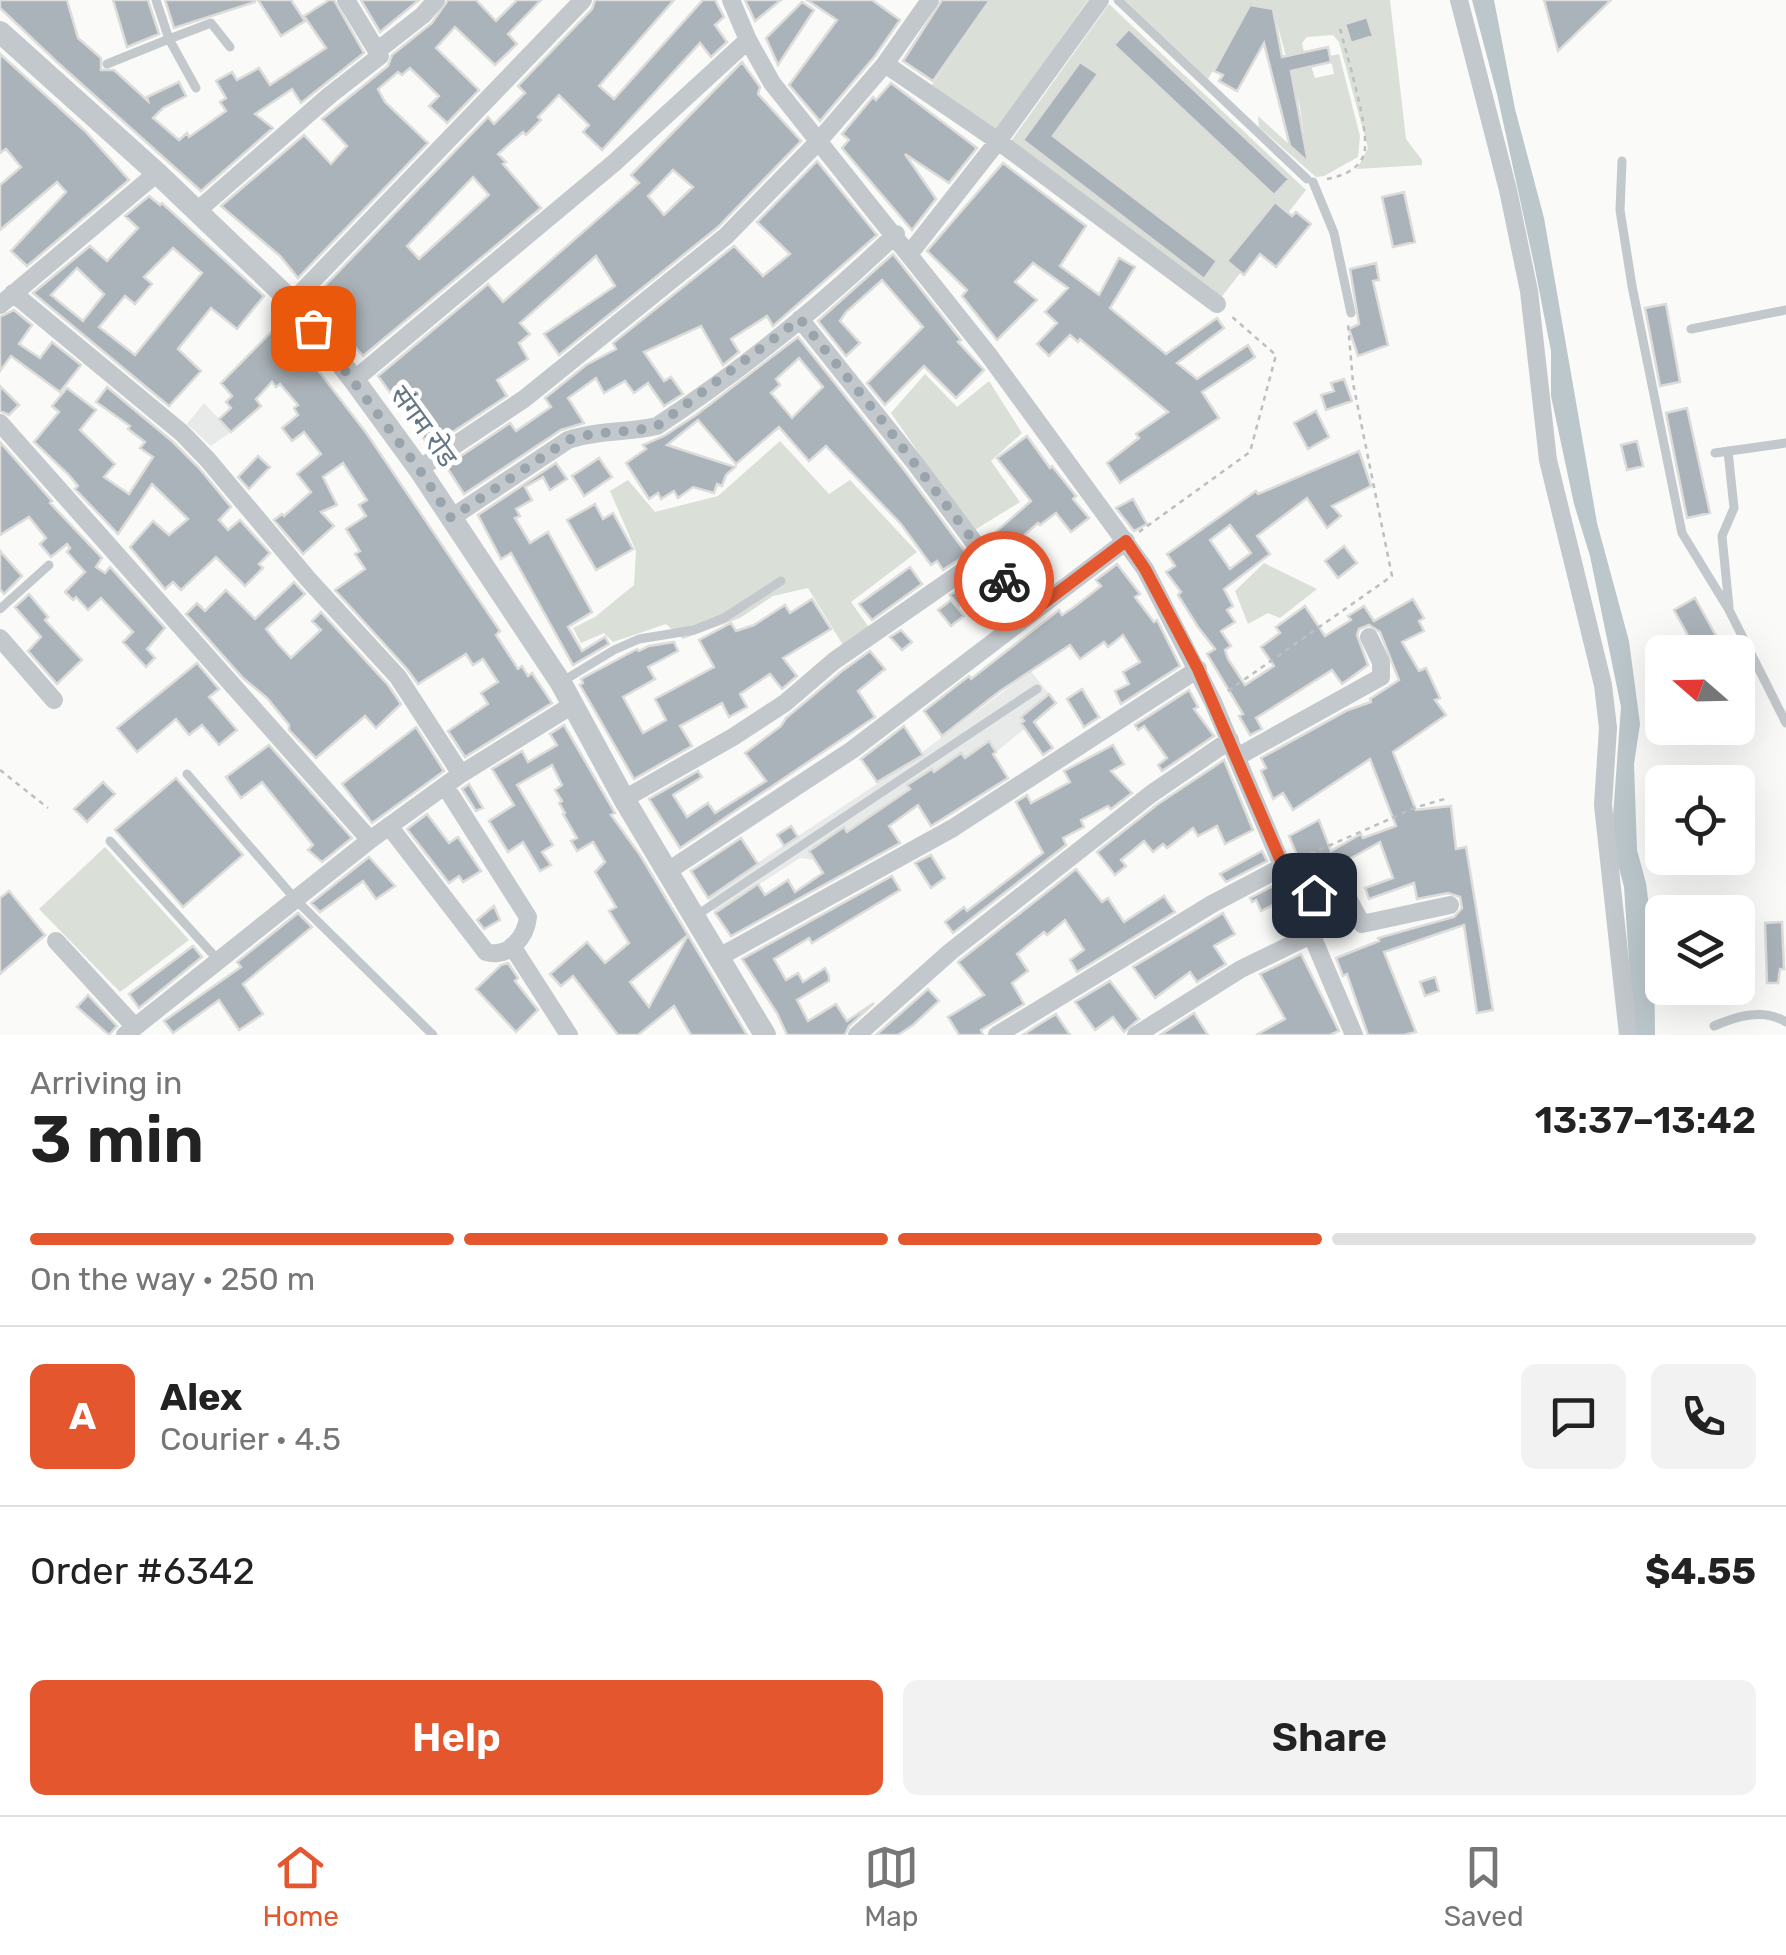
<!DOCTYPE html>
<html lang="en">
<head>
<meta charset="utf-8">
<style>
  :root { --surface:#fff; --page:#f2f2f2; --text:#222; --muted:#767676; --line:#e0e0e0; --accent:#e4572e }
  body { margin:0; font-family:Rubik,"Noto Sans Devanagari",sans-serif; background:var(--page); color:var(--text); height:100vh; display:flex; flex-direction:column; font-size:38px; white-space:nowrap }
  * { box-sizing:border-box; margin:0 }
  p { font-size:32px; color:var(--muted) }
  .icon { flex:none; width:55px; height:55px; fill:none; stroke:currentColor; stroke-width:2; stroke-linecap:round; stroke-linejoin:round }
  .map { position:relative; height:1035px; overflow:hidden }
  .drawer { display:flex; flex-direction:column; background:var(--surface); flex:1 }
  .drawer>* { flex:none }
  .needle { width:65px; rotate:290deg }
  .controls { position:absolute; left:1645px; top:635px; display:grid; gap:20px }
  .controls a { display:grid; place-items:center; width:110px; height:110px; border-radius:15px; background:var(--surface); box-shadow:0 10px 40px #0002; font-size:50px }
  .pin { position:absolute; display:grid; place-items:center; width:85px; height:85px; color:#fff; margin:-42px; border-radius:20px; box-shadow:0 5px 15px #0006 }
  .courier { position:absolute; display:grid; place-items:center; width:100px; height:100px; margin:-50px; border:8px solid #e4572e; border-radius:50%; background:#fff; color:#222; box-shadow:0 2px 12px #0007 }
  .summary em { font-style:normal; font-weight:600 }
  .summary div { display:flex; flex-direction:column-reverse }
  .summary { display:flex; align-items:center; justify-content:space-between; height:170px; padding:0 30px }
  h1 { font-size:65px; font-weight:600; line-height:75px }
  .bar { display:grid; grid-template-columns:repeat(4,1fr); gap:15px 10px; align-content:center; height:120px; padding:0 30px }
  .bar i { height:12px; border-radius:8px; background:var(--line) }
  .bar .selected { background:var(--accent) }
  .bar p { grid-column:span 4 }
  .line { display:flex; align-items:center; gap:25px; padding:0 30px; border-top:2px solid var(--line) }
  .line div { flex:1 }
  .round { display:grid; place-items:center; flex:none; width:105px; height:105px; border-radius:15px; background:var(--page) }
  .button { display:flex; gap:20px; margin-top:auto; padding:20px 30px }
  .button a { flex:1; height:115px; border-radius:15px; background:var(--accent); color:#fff; font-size:40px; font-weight:600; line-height:115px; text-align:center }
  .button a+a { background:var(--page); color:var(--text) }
  .dock { display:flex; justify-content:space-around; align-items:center; height:140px; border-top:2px solid var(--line); background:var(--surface); font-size:28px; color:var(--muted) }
  .dock a { display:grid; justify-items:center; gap:5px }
  .dock .selected { color:var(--accent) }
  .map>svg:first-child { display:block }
  .built { fill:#e8e9e9 }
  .green { fill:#dadfd7 }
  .water { fill:#bbc7cb }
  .building { fill:#aab3b9; stroke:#dcdcda; stroke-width:2.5; fill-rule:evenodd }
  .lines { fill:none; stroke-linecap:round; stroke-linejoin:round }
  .path { stroke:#bbbfc2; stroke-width:2.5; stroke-dasharray:5 5; stroke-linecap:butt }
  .service { stroke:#c3c8cc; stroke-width:9 }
  .minor { stroke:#c3c8cc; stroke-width:18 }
  .tertiary { stroke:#c3c8cc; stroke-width:22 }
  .done { stroke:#99a4ac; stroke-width:10; stroke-dasharray:0 18 }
  .route { stroke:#e4572e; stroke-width:12 }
  .labels { text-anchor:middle; stroke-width:10; stroke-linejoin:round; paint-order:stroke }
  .street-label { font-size:28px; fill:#657683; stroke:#fff }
</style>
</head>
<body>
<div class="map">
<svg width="1786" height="1035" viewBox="0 0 1786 1035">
  <rect width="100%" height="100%" fill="#fafaf8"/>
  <path class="built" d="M204,403L231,432L211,446L187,424Z
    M1031,671L1056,703L996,752L864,843L856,833L815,860L800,858L715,913L707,896L898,770Z"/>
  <path class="green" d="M991,0H1088L996,131L932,85Z
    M1125,0H1390L1406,139L1422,160V165L1357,169L1368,148L1339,42L1333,35L1307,37L1302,43L1307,67L1311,66L1315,78L1334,74L1330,56L1339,54L1360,136L1358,157L1324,176L1316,177L1259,127L1258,116L1302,156L1307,154L1300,107L1273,9L1250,5L1208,79Z
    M1109,4L1306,190L1219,300L1011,141Z
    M925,374L957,407L989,381L1022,433L991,461L1020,502L973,531L891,413Z
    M780,441L829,494L850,480L917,552L851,602L870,629L843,645L808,588L773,596L740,618L683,639L666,624L613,642L604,633L581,643L573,628L595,617L634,585L636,551L610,491L628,480L655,512L718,496Z
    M1264,563L1317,589L1280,618L1268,613L1248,624L1235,591Z
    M105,847L189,940L120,992L39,909Z"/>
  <path class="water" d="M1472,0H1494L1515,109L1544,218L1597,523L1629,641L1640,724L1634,764L1637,850L1646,883L1654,946L1655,1035H1634L1624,887L1616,857L1613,816L1621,707L1590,556L1574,504L1551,396V351L1534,264L1497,94Z"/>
  <path class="building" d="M0,0H67L78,38L101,58V70H114L148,101L147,97L179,82L186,96L163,108L153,118L179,140L187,133L189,137L226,111L220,102L226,98L216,81L232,72L237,80L259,68L270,85L326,48L304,16L329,0H334L364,53L301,103L292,89L255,114L273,128L201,191L57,62L0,8Z
    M113,0H148L159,34L127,47Z
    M165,0H255V2L174,28Z
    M258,0H291L305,21L281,36Z
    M361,0H419L380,32Z
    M448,0H476L496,21L517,0H541L508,34L517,44L495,65L455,27L436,48L479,90L447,123L429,106L439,96L410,68L402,75L398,72L378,89L385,102L428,143L298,278L280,256L221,206L304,135L331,164L347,146L322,119L388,66L392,55L432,23Z
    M595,0H674L599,86L614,99L703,0H715L724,17L715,25L727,42L711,57L700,43L602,150L583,132L589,125L559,95L538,117L541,120L526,135L523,132L498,154L506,162L503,164L541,208L363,356L345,335L348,332L314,297L488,117L494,124L525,93L518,86L592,9ZM473,177L489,195L419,259L407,246Z
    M745,0H781L755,21Z
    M807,0H872L900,20L875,56L820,121L789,85L837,20Z
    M942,0H990L933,81L903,61Z
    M1544,0H1611L1558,51Z
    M802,2L814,10L778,65L766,38Z
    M1250,5L1273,9L1282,57L1328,47L1331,62L1291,71L1308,162L1290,146L1264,43L1237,91L1219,81L1223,75L1214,71Z
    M1367,17L1373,36L1351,43L1345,24Z
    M1129,29L1289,179L1274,195L1114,45Z
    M0,54L85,131L129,180L27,266L11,251L66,192L57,182L0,230V185L21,167L6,149L0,153Z
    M742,62L760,87L758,94L801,141L718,227L559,355L544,334L615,286L596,256L520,323L530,334L519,343L528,359L497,380L507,396L430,447L378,376L488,284L503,302L639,183L631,175ZM673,170L693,187L664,215L648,196Z
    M1080,62L1098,74L1053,136L1217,261L1204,279L1023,140Z
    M891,83L977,148L949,183L905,154L936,199L912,230L842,148L849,140L842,134L873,97L876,100Z
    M817,161L877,235L773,326L767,316L731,339L739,352L723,365L701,326L644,352L664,381L671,377L683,394L664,406L648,383L634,393L625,381L604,393L596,378L568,398L584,423L561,430L464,494L446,466L510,423L516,431L551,407L545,398L586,365L616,349L613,343L734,246L763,276L790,254L757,222Z
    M1003,163L1086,226L1060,266L1099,295L1119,258L1135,267L1110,308L1166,354L1217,318L1224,328L1177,363L1197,379L1248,345L1255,357L1202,392L1219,418L1120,483L1107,463L1139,438L1136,434L1168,412L1080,339L1078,342L1070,335L1049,356L1037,344L1057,323L1045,312L1068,288L1033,263L1015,282L1037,300L997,340L962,296L967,290L927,251Z
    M1404,192L1415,242L1393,247L1382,197Z
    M149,196L160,205L162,203L264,296L237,329L211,308L178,349L201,371L169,406L33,293L90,246L107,261L138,228L125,216ZM173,248L202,273L135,355L99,327L125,296L135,304L152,284L144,277ZM77,268L104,294L83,321L51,295Z
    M1275,202L1292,216L1296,212L1311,224L1276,267L1260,254L1244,275L1227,261Z
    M893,254L961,340L958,342L984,370L956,398L924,366L885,405L867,383L923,327L882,280L846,312L840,321L860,343L846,356L818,321Z
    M1376,263L1379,280L1373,281L1388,345L1358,356L1349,329L1359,324L1350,269Z
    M1666,304L1680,382L1660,386L1645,308Z
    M14,310L32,325L19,344L40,358L52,342L81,365L60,392L11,356L0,371V317Z
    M281,322L367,434L500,631L496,635L518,669L522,666L528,676L532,673L552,703L465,757L448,731L488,704L481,693L498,682L483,659L473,665L466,654L418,684L407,669L335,590L365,569L355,554L360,551L346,529L366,516L359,505L367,500L343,463L323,477L337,505L321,512L334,526L303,554L274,520L282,514L284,516L311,492L297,474L321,454L304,432L292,441L282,428L298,415L294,408L298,405L280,384L276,387L272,382L256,399L261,406L231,432L219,419L231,408L226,402L232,396L221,383Z
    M798,337L905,471L967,554L943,570L937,561L931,565L901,524L826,446L809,461L779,427L736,464L698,420L667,445L735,467L726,475L722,486L717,484L714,493L693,487L678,498L674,491L661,499L658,493L649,499L626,463L646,449L643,445L664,436L696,415ZM799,358L823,387L792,418L771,393L780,385L776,379Z
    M1344,379L1352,401L1326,410L1321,395L1334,391L1331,383Z
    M0,386L19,405L9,415L0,411Z
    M107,387L173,442L199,468L231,507L219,520L228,530L240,520L270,553L259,564L263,568L245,586L216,557L181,590L173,582L165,589L130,547L153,521L169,535L188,519L152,484L118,534L75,489L78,486L68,474L34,442L59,412L52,406L67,388L96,410L80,430L115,464L104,477L129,494L153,457L140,448L145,442L128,429L130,426L96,402Z
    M1687,408L1710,513L1687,518L1666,413Z
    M1316,411L1329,437L1308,449L1294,423Z
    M1027,436L1050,468L1052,466L1076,496L1073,499L1089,518L1071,532L1056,513L1040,525L1038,523L1004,553L990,537L1031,501L997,458Z
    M1637,441L1643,466L1627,470L1621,445Z
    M0,442L52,501L50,503L102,558L96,567L105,573L110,567L165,628L147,649L155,658L146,667L123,642L133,632L101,598L88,610L76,597L73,600L65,592L85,572L67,552L70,548L67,544L51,557L40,544L46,538L29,517L0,535Z
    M1359,451L1371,486L1332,506L1341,516L1327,528L1307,498L1257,536L1270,554L1224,589L1233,606L1227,610L1235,622L1221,631L1231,646L1225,650L1228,659L1245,685L1274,666L1261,647L1280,633L1276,627L1305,606L1325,636L1351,620L1348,616L1364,606L1374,621L1413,599L1424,618L1419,621L1424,631L1402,642L1419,671L1426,668L1440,698L1435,700L1446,715L1393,752L1416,810L1451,806L1456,849L1466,847L1493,1010L1477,1013L1464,925L1384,952L1416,1032L1404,1035H1368L1347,974L1343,976L1336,958L1379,941L1378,938L1454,917L1462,908L1460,897L1448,893L1417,899L1414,883L1369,899L1365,888L1393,878L1380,842L1308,882L1289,836L1319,820L1331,851L1361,834L1363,838L1396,826L1370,759L1293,810L1283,793L1273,799L1261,771L1266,768L1261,758L1348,710L1371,702L1370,699L1399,680L1380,632L1369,625L1359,629L1357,635L1368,665L1342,684L1332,670L1256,718L1262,729L1250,735L1239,716L1243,714L1207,654L1215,649L1198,627L1178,595L1181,592L1166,572L1175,566L1167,554L1256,491L1258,494ZM1230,525L1251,553L1230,569L1210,540Z
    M258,456L270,467L249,489L238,477Z
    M599,458L612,477L584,496L572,476Z
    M556,463L567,479L550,490L543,477L525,487L532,500L516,509L520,516L515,518L530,543L548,532L592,612L568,627L582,651L605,637L609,644L573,665L511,553L501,559L478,515Z
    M1133,499L1147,524L1134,531L1116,508Z
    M595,504L603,519L613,513L633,549L596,570L567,520Z
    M1344,546L1357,563L1338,578L1325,561Z
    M0,551L22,576L4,594L0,589Z
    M1117,564L1140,594L1135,597L1154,622L1157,620L1180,666L1121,704L1115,691L1129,684L1123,672L1140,662L1123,635L1108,647L1104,642L1080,659L1070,645L1000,691L942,736L924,711L969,676L971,679L1059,610L1062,615L1074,607L1101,586L1096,580Z
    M910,567L922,584L872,620L859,604Z
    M982,574L1011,613L999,622L979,591L959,606L950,595Z
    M294,582L305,594L266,629L278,644L291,658L321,630L312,621L321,612L388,685L401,704L376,728L365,716L316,758L289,730V725L267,698L243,678L186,614L197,603L205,611L226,590L255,619Z
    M29,594L48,617L45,620L82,660L57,684L28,651L41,637L15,607Z
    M1695,598L1720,643L1703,652H1697L1674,610Z
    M812,599L831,629L783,658L797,676L782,689L770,674L740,694L747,707L729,717L722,703L680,726L692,746L634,779L580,685L583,683L581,679L637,649L639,651L649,646L674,642L678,651L648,667L655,679L623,697L643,733L666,720L655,699L714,667L699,640L731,623L736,631L754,625L785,605L790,613Z
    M951,600L964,616L951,626L938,610Z
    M901,630L912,642L902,650L890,637Z
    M870,651L885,669L858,691L875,717L680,848L649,799L698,771L702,777L673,795L687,817L708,803L715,813L766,781L745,753L781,726L786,718L842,671Z
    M197,663L219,689L209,697L237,730L219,745L202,725L189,735L176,719L137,752L117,728Z
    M1082,689L1099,717L1084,727L1067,699Z
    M1189,690L1198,707L1194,709L1214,736L1162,771L1158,765L1167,758L1144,726L1138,730L1135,725Z
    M1049,694L1056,703L1034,722L1053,748L1043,755L1021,723L1024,721L1021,717Z
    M564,725L615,813L611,815L640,855L688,935L630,982L649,1007L688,935L747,1035H691L674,1006L638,1035H618L573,976L561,986L550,974L587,942L605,963L629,943L609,911L616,907L595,872L605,862L593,842L577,851L571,841L577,838L563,814L565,813L559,803L562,801L555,790L562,785L552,765L517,785L553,845L542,852L551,865L540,871L523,842L508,852L489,821L514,805L492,769L522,751L528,762L557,745L550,734Z
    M904,726L923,755L877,782L861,759Z
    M416,727L444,771L372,823L342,784Z
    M989,741L996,752L993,754L1008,778L931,826L918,805L889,826L900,843L731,936L715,913L758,884L765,895L788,880L795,892L823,873L809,851L844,827L847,832L910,789L907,785L932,769L934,772L961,753L965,758Z
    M269,745L352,838L322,862L308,850L313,845L262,782L241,798L226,777Z
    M1113,745L1124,764L1111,771L1132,793L1111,809L1108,806L1081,820L1084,827L1063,838L1066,845L953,933L945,922L964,907L967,911L1043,853L1016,802L1027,795L1031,803L1070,782L1064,771Z
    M1224,760L1253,830L1225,844L1217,826L1198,836L1193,828L1167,848L1163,844L1153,852L1144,841L1121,860L1126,866L1115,875L1097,852L1158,804Z
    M176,778L243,855L183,907L115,830Z
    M103,782L115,794L87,822L74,809Z
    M469,784L483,808L476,811L462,789Z
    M427,814L449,843L458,837L481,871L463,882L459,876L449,883L407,829Z
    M791,826L798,837L784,846L777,835Z
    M741,838L758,864L708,898L691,871Z
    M1262,851L1267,861L1226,882L1220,874Z
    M931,855L945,878L931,888L915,863Z
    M369,857L395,886L376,899L363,881L320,912L311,903Z
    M1076,869L1102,902L1108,898L1124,922L1164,896L1175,912L1077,972L1070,960L1084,950L1065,920L1047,935L1044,932L1017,954L1028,971L1012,983L1024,1004L981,1030L983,1035H959L948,1017L984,995L958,962Z
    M892,876L900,890L812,943L809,938L774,959L786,980L798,973L803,982L825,968L829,976V981L797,1000L808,1021L836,1004L847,1021L874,1003L849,1026L845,1035H787L777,1013L742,959Z
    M1277,884L1283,900L1261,911L1256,900L1252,902L1250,898Z
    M9,891L45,935L0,974V898Z
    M494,906L500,920L484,929L477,920Z
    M298,913L312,927L243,984L263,1014L239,1030L219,1000L173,1033L164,1021L241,967L237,962Z
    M1223,913L1235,934L1214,946L1226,964L1197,982L1190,972L1155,998L1133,967Z
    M1782,922L1784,969H1780L1778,983H1767L1765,923Z
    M193,946L202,957L139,1008L129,994Z
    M1301,954L1339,1031L1330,1035H1256L1285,1019L1260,974Z
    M508,963L518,978L515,981L538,1010L516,1032L476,989L501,965Z
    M1435,977L1439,991L1425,996L1420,982Z
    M1110,981L1139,1019L1124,1032L1113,1017L1095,1030L1075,1002Z
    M928,989L939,1001L913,1025L898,1035H876Z
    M88,995L117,1026L109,1035L77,1007Z
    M1194,1013L1208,1035H1160Z
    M1056,1014L1070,1035H1023L1038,1025Z"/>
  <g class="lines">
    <path class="path" d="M1327,179C1342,176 1359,170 1364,154C1371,131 1345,51 1339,24
      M1139,532L1250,452L1276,355L1231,316
      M1228,691L1392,576L1353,383L1348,324
      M0,770L48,808
      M1301,858L1417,807L1448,798"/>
    <path class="service" d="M1118,0L1307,179
      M107,64L169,39L156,0
      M196,88L169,39L211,23L230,47
      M1622,161L1620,210L1632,286L1682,533L1729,610L1786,723
      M1313,182L1334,233L1351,313
      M1691,329L1786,310
      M1728,451L1734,508L1722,536L1729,607
      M1715,453L1786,443
      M0,609L49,565
      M563,681L614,650L639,639L694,630L724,618L781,581
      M187,774L296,900L433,1035
      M110,841L219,961
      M697,915L1037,689
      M1714,1026C1737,1016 1764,1008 1786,1022"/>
    <path class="minor" d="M731,0L748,40L772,83L988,354L1145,569L1213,702L1354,1035
      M1459,0L1508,190L1529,291L1548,460L1603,685L1608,728L1603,805L1628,1035
      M377,51L423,15L436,0
      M885,64L998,141L1217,304
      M197,211L330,95L380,56L346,0
      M910,253L998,141L1100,0
      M13,293L182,433L208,460L308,579L398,677L461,774
      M292,302L583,0
      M0,305L157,173
      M800,319L915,463L1028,615
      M354,380L614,163L748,40
      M0,423L370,840
      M419,469L524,399L726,236L817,143L885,64L930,0
      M451,518L568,440C597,430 627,433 657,426C742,370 823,304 896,234
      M0,638L54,700
      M1237,757L1381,677V662L1369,637
      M624,799L733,737L785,703L834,661L985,556
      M389,826L486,952C508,959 526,937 528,917L445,786
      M668,871L852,750L1126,541
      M1299,903L1340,884L1362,924L1450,905
      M56,941L135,1027
      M512,946L569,1035
      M721,956L953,828L1198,669
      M125,1035L370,840L461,774L574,704
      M857,1035L950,952L1151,794L1230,740
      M997,1035L1212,904L1284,866
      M1136,1035L1241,969L1313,934"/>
    <path class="tertiary" d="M0,32L157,173L292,302L354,380L419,469L561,683L624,799L765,1035"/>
  </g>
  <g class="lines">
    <path class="done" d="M313,328L419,469L451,518L568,440C597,430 627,434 657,426L800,319L877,414L1004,581"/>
    <path class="route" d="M1004,581L1028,615L1126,541L1145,569L1198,669L1299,903L1314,895"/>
  </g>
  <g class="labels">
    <g class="street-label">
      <text transform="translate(424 426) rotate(54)" y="10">संगम रोड</text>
    </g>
  </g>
</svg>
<div class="controls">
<a><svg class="needle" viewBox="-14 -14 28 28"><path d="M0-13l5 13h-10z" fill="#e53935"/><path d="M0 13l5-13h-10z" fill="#767676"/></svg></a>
<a><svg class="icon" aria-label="locate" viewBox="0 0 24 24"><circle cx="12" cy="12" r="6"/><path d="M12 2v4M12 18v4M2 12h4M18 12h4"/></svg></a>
<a><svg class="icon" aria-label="layers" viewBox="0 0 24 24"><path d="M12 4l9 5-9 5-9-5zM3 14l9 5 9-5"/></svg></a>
</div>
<div class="pin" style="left:313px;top:328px;background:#ea580c"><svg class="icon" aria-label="bag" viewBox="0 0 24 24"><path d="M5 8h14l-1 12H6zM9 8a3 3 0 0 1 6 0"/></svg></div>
<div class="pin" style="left:1314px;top:895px;background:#1f2937"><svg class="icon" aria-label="home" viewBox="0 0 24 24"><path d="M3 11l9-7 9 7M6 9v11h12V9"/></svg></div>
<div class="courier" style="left:1004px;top:581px"><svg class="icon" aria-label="bike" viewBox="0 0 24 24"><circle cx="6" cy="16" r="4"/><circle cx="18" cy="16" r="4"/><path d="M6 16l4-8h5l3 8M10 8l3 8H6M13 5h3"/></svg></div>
</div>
<section class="drawer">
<div class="summary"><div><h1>3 min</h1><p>Arriving in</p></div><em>13:37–13:42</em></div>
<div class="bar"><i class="selected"></i><i class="selected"></i><i class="selected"></i><i></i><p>On the way · 250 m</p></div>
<div class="line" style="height:180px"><b class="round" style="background:var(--accent);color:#fff">A</b><div><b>Alex</b><p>Courier · 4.5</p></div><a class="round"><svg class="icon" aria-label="chat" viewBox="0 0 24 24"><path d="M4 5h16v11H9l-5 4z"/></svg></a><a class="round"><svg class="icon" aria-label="phone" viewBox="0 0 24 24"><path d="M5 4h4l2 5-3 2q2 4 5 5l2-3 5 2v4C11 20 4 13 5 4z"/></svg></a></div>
<div class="line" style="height:130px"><div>Order #6342</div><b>$4.55</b></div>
<div class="button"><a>Help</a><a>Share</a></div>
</section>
<nav class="dock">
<a class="selected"><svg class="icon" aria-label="home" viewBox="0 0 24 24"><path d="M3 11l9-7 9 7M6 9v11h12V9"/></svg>Home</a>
<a><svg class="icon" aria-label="map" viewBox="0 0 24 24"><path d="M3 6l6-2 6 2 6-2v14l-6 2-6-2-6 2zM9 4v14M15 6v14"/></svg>Map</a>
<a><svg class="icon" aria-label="saved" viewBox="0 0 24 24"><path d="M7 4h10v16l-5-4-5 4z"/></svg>Saved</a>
</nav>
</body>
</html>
